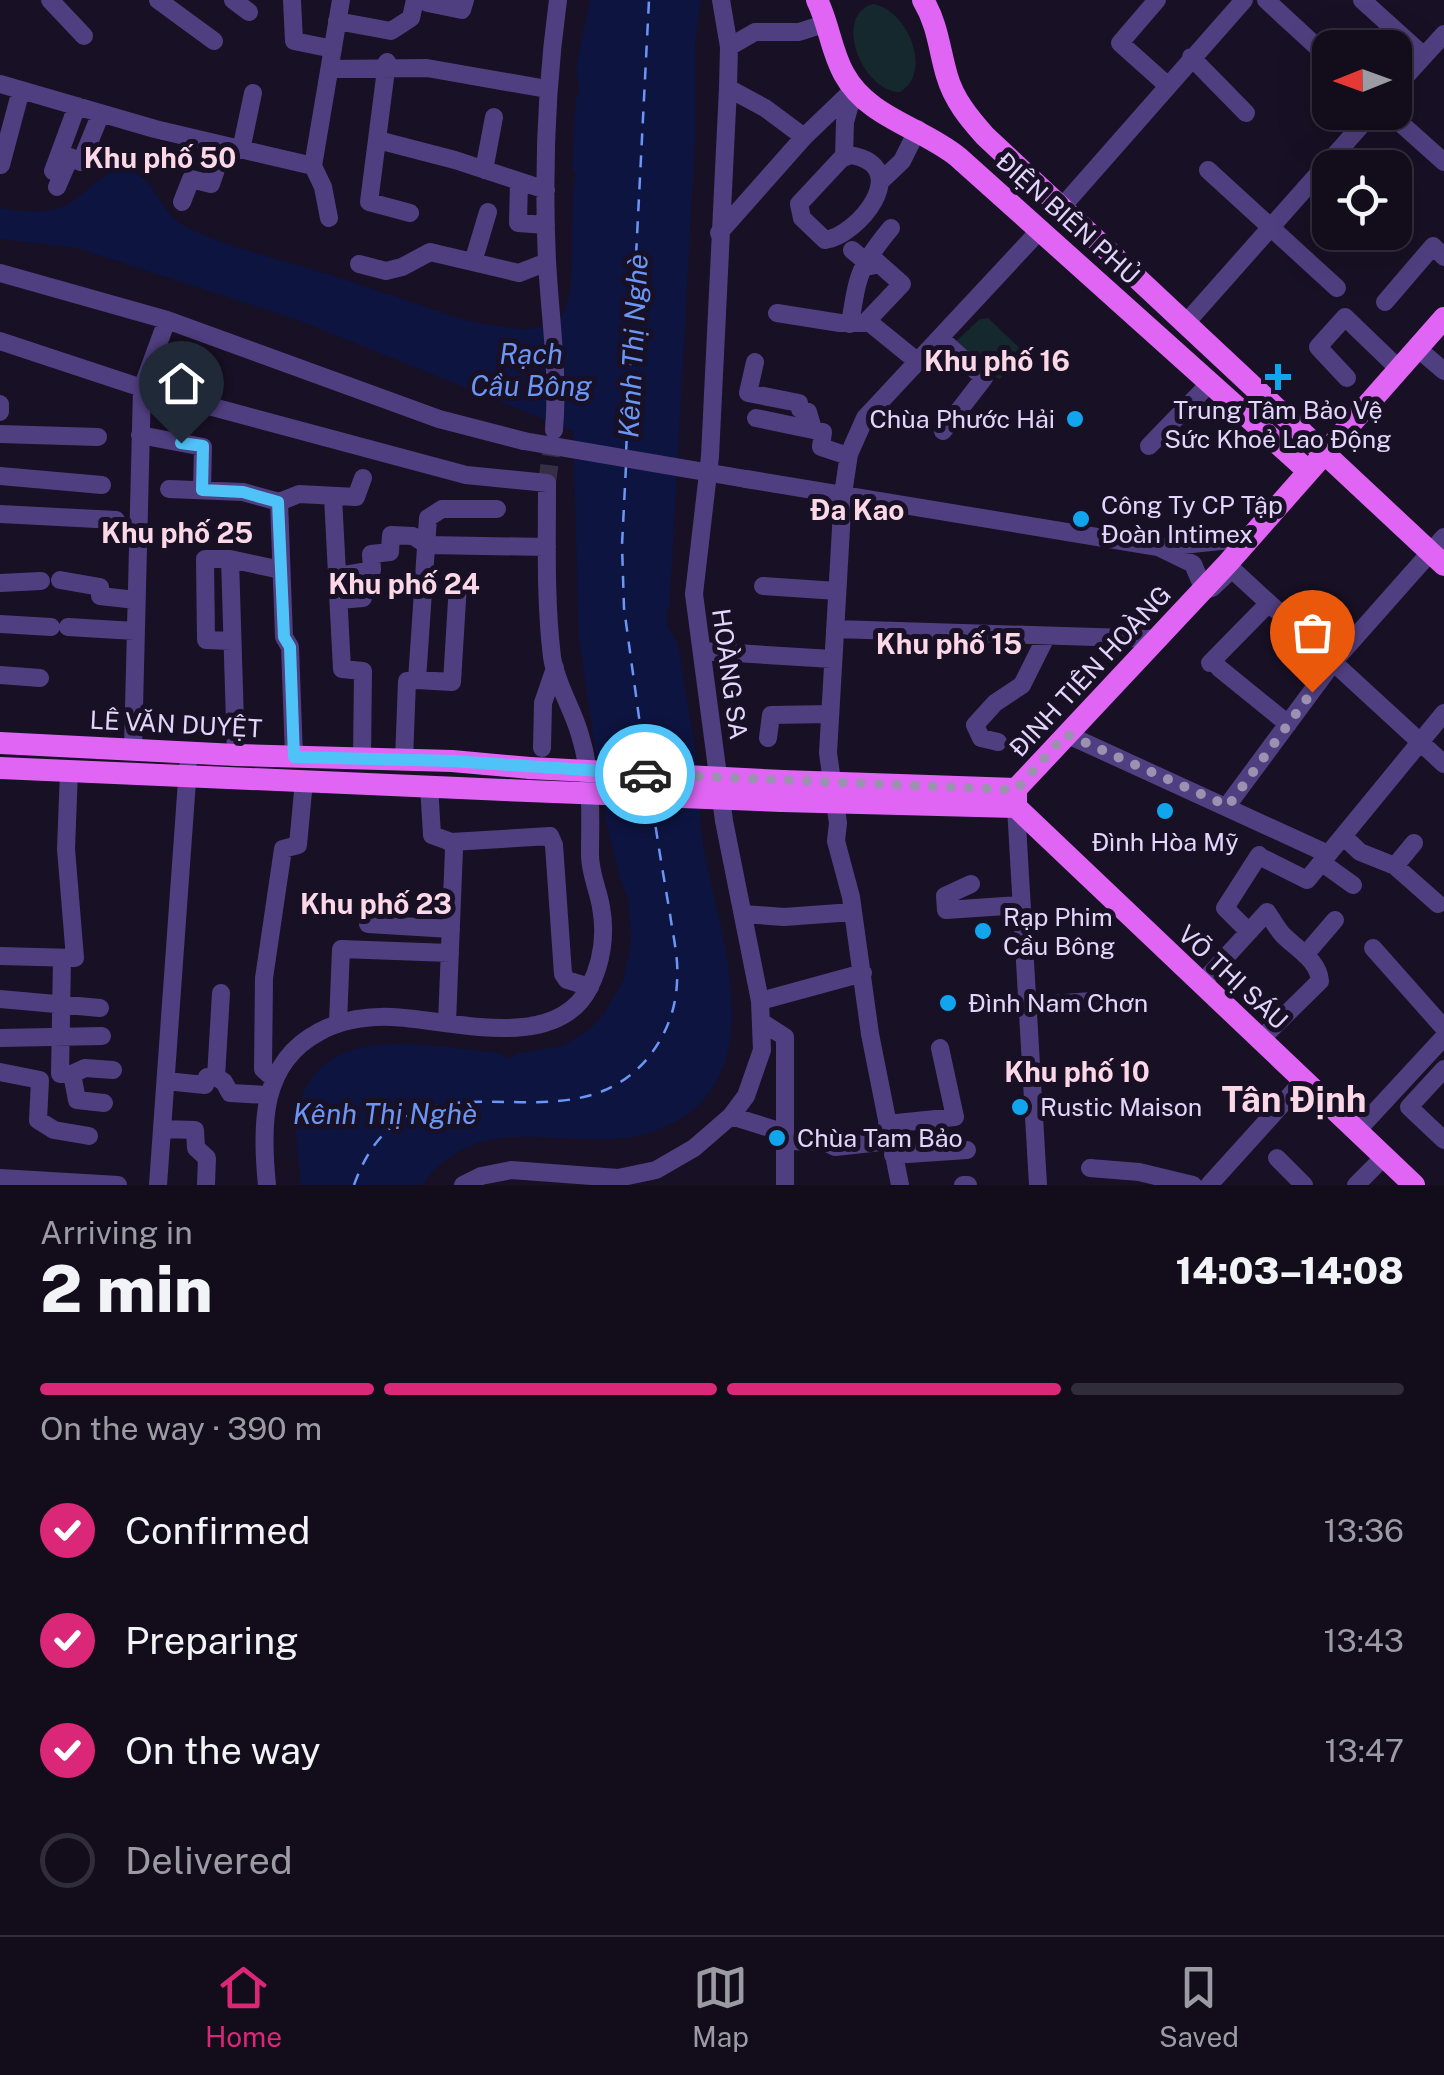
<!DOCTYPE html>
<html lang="en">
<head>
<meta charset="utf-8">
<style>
  :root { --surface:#120c1b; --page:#1b1524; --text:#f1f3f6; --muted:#9c9ba3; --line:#312c3a; --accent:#db2777 }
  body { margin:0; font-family:"Public Sans",sans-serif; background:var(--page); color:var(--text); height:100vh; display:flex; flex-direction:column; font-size:38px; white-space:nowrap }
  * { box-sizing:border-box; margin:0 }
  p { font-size:32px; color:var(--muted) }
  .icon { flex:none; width:55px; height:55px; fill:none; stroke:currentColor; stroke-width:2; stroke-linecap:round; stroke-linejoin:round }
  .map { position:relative; height:1185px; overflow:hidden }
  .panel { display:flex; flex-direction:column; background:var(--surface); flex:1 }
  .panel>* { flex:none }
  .needle { width:65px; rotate:269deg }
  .buttons { position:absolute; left:1312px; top:30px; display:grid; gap:20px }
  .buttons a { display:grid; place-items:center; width:100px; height:100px; border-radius:20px; background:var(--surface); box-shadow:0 10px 40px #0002,0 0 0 2px var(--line); font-size:50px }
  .pin { position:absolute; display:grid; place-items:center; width:85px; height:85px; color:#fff; margin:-102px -42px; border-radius:50% 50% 50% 0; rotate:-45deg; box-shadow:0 0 10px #0007 }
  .pin .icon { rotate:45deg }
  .courier { position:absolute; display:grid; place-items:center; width:100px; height:100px; margin:-50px; border:8px solid #4fc3f7; border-radius:50%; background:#fff; color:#222; box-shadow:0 2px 12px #0007 }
  .head em { font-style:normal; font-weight:800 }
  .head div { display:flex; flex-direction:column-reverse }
  .head { display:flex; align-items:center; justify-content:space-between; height:170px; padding:0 40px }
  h1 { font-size:65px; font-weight:800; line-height:75px }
  .bar { display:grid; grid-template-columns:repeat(4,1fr); gap:15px 10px; align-content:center; height:120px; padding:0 40px }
  .bar i { height:12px; border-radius:8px; background:var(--line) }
  .bar .current { background:var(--accent) }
  .bar p { grid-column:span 4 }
  ol { padding:0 40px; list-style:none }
  li { display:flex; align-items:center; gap:30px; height:110px }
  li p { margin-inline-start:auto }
  li .icon { padding:10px; border-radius:50%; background:var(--accent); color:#fff; stroke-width:4 }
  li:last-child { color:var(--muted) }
  li i { width:55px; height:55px; border:5px solid var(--line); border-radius:50% }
  .tabs { display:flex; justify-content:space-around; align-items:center; height:140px; border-top:2px solid var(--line); background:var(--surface); font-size:28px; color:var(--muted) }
  .tabs a { display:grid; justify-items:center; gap:5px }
  .tabs .current { color:var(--accent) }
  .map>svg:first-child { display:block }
  .green { fill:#14282d }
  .water { fill:#0e1440 }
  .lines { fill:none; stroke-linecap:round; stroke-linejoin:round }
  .ferry { stroke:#6c96f5; stroke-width:2.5; stroke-dasharray:12 10; stroke-linecap:butt }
  .minor-tunnel { stroke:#362e44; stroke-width:18; stroke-dasharray:18 9; stroke-linecap:butt }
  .minor { stroke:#503f80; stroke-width:18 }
  .major { stroke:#e065f4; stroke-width:22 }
  .minor-bridge { stroke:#503f80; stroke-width:18 }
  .major-bridge { stroke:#e065f4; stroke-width:22 }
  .done { stroke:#9c91b0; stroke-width:10; stroke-dasharray:0 18 }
  .route { stroke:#4fc3f7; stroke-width:12 }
  .poi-dot { fill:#11a5ed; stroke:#181024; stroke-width:4 }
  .labels { text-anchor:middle; stroke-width:10; stroke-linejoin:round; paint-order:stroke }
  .street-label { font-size:25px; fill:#e3d6fc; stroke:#181024 }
  .poi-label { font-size:25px; fill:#e3d6fc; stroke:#181024; text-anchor:start }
  .neighbourhood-label { font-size:28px; font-weight:bold; fill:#fcd8e7; stroke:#181024 }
  .water-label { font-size:28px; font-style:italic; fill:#6c96f5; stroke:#181024 }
  .district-label { font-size:35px; font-weight:bold; fill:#fcd8e7; stroke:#181024 }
</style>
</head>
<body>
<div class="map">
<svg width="1444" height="1185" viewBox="0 0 1444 1185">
  <rect width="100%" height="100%" fill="#181024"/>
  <path class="green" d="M873,4C907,9 934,72 900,92C862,92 832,15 873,4Z
    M988,318L1026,354L1020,357L999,348L1009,371L999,379L955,342L980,319Z"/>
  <path class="water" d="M590,0H701L695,44V142L670,599C669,606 667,614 667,621C667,629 673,634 676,641C683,659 683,682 687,701C690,719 694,736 696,754C700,781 698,809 702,837C714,918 765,1039 698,1106C606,1185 496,1085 422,1185H300C301,1161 293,1139 297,1115C315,1018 425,1047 495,1052L510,1058L519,1053L562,1046L590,1029L603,1015L623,981L631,942L628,898L620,879L606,821L579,640L573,431L300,321L77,248L0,239V208C20,211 41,214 60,208C82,200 102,168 125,170C156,174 158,212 183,225C225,248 275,257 320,272C357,283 393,296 429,308C446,313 463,321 480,323C504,327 541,337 561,316C580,295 567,208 576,174L572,168L576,97L580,93L576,68Z"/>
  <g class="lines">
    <path class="ferry" d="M626,453L649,0
      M626,466L622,545L624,608L645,761
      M354,1185C409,1031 561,1159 647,1059C665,1037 676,1011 677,982C679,959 673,936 670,914C664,879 658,844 653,809"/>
    <path class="minor-tunnel" d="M547,483L554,431"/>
    <path class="minor" d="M50,0L84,36
      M158,0L214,41
      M233,0L249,12
      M292,0L294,41L333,49
      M1157,0L1120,43L1167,85
      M1266,0L1330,59
      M1362,0L1424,56
      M428,3L462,10L465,0
      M337,21L391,31L411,18L415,0
      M729,47L755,32H799L827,23
      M1191,57L1246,113
      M387,62L369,202L410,213
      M330,69L427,68L547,89
      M0,84L155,129L313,166
      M728,88L765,108L804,137
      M1395,88L1444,34
      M1388,112L1444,162
      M378,140L455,160L546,190
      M241,150L253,93
      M850,155C915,166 858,236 825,240L802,218L799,204L841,159Z
      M844,157L845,122L854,90
      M1,165L21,90
      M313,166L341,0
      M313,166L323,187L329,218
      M484,170L494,117
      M1208,170L1337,288
      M53,171L77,106
      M519,181L518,223L546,225
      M881,181L902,161L918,129
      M57,187L70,157L81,162L101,113
      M182,202L191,179L211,184L224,146
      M1061,208L1244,0
      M1389,232L1390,233
      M719,233L804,137L854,89
      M852,250L871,266L876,261L902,284L865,323
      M473,262L488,212
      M359,264L386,271L402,267L430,252L519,273L547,262
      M0,273L167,320L439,419L524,441
      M1385,302L1433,246L1444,257
      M777,313L840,323H870L918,362
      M850,324C858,274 858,268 891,228
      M1185,324L1373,112
      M940,338L984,378L943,431
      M0,341L142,388L466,475L547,483C547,541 545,599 552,657C556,684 573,709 580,735C593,777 590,813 590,855C590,873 598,889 601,907C606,934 602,963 589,988C555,1054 448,1019 392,1017C366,1016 341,1020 319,1032C260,1063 261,1127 267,1185
      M1417,348L1444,371
      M755,362L748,393L799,403L800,409L808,412L813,429
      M1347,378L1318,347L1345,317L1399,369
      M0,404V412
      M756,418L823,432L821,447L848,456
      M554,430C559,373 550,318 547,261C543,174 546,87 558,0
      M0,434L98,437
      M140,435L203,447L202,490
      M1149,446L1209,384
      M0,476L102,485
      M746,479L1158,547L1193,564L1204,590L1212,588L1230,571H1234L1444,764
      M169,489L243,492L279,502
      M333,497L342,669L363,671L362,758
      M279,502L284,637L290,647L294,757
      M279,502L299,494L356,497L363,478
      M0,514L116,520
      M427,545L547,547
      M1164,547L1248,538
      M230,559L236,755
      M338,576L372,570L371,554L390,552L391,535L413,536L427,545
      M60,580L100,587V596L136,600
      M0,583L41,581
      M763,586L837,591
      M339,600L363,598
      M0,624L51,627
      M68,627L135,631
      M835,629L1159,639
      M232,641L206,640L205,559H230L281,570
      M703,651L832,659
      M1210,663L1269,603
      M1219,668L1288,724
      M0,675L40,678
      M417,680L452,682L458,584
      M1066,734L1328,854
      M768,738L771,715L830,714
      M998,742L981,738L975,725L995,703L1022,685L1046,637
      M133,748L142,388L167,320
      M542,748L543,703L555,668
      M404,760L407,681L417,680L428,518L442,509H497
      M429,785L432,835L451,842L454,849L447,1023
      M1227,806L1335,660L1444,537
      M1016,807L1038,1185
      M1343,836L1360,852L1395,866L1438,904
      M451,842L550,836L554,845L563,974L567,980L590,987
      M1265,859L1307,880L1444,713
      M1321,862L1353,885
      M1395,866L1414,843
      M971,884L945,896L946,910L1020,905
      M743,914L784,917L853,912
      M368,924L451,929
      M1248,931L1225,908L1259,855
      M1373,948L1444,1028
      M1305,955L1335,920
      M0,956L75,958L66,849L69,771
      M62,958L60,1074H72L85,1068L113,1070
      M1201,984L1267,912C1272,919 1276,927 1282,934C1296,949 1318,959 1320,981L1260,1040
      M0,999L100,1008
      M760,1001L863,973
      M1027,1006L1091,1001
      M338,1023L341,949L450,953
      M763,1023L785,1037V1141L825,1142L835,1147L890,1141
      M0,1038L102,1036
      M1444,1069L1409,1107L1444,1140
      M0,1072L40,1080L38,1120L54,1130L89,1136
      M72,1074L77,1100L104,1103
      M216,1077L224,1082L230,1093L268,1095
      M274,1079L263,1069L264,978L283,849L298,845L304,781
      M166,1081L205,1085L207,1077H216L221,993
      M731,1116L776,1130L785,1141V1185
      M887,1124L955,1117L940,1048
      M162,1129L195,1130L196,1148L207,1158L206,1185
      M1357,1131L1444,1037
      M893,1155L967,1150
      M1277,1158L1304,1185
      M1090,1168L1139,1172L1193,1185
      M0,1178L118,1185
      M158,1185L188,767
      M463,1185L481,1176L511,1170L618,1178L656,1170L694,1148L731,1116L746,1096L762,1050L760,1001L724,821L694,594L710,456L728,88L729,47L721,0
      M900,1185L870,1034L851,897L836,841L838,823L828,753L843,494L849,454L865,418L1041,229
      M963,1185H968
      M1209,1185L1303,1081
      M1356,1185L1384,1157"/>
    <path class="major" d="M817,0C829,24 831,51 844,74C868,118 921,127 958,157L1307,470
      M923,0C938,25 939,49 947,76C954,100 969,118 985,136L1444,565
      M0,743L236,755L452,761L530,768
      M0,768L528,791
      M783,781L1016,789
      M782,801L1016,807
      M1016,807V789L1228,563L1444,318
      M1016,807L1414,1185"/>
    <path class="minor-bridge" d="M524,441L746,479"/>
    <path class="major-bridge" d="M530,768L783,781
      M528,791L782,801"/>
  </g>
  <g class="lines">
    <path class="done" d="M645,774L1016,790L1066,734L1228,806L1312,692"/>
    <path class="route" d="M181,443L203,446L202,490L243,492L278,502L284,637L290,647L294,757L452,761L645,774"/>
  </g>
  <g class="poi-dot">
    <path d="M1273 362h10v10h10v10h-10v10h-10v-10h-10v-10h10z"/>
    <circle cx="1075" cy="419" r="10"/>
    <circle cx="1081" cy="519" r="10"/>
    <circle cx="1165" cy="811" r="10"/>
    <circle cx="983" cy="931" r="10"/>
    <circle cx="948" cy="1003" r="10"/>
    <circle cx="1020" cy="1107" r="10"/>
    <circle cx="777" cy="1138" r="10"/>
  </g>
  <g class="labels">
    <g class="street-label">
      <text transform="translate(1068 218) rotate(42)" y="9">ÐIỆN BIÊN PHỦ</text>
      <text transform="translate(1090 671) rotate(-47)" y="9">ĐINH TIÊN HOÀNG</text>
      <text transform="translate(730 674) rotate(82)" y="9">HOÀNG SA</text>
      <text transform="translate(176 724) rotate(3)" y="9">LÊ VĂN DUYỆT</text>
      <text transform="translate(1233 977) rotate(43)" y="9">VÕ THỊ SÁU</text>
    </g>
    <g class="poi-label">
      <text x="1278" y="419" text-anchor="middle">Trung Tâm Bảo Vệ<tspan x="1278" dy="29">Sức Khoẻ Lao Động</tspan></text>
      <text x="1055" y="428" text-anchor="end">Chùa Phước Hải</text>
      <text x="1101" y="514">Công Ty CP Tập<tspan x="1101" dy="29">Đoàn Intimex</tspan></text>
      <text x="1165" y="851" text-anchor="middle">Đình Hòa Mỹ</text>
      <text x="1003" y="926">Rạp Phim<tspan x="1003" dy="29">Cầu Bông</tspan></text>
      <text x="968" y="1012">Đình Nam Chơn</text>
      <text x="1040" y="1116">Rustic Maison</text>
      <text x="797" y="1147">Chùa Tam Bảo</text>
    </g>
    <g class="neighbourhood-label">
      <text x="160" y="168">Khu phố 50</text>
      <text x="997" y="371">Khu phố 16</text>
      <text x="857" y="520">Đa Kao</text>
      <text x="177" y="543">Khu phố 25</text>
      <text x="404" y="594">Khu phố 24</text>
      <text x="949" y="654">Khu phố 15</text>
      <text x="376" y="914">Khu phố 23</text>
      <text x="1077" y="1082">Khu phố 10</text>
    </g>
    <g class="water-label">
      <text transform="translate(633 346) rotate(-87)" y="10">Kênh Thị Nghè</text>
      <text x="531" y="364">Rạch<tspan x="531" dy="32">Cầu Bông</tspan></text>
      <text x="385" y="1124">Kênh Thị Nghè</text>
    </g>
    <g class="district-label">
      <text x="1294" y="1112">Tân Định</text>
    </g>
  </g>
</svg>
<div class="buttons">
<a><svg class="needle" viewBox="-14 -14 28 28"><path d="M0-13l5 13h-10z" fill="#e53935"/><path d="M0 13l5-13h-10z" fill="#9c9ba3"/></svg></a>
<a><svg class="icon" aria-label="locate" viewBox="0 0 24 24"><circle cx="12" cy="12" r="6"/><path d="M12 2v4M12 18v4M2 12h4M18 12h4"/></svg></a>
</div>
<div class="pin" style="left:1312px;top:692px;background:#ea580c"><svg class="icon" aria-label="bag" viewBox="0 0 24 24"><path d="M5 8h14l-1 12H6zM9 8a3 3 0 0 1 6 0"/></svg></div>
<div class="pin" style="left:181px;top:443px;background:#1f2937"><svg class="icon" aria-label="home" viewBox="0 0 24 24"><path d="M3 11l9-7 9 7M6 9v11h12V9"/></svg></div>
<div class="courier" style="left:645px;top:774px"><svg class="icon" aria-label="car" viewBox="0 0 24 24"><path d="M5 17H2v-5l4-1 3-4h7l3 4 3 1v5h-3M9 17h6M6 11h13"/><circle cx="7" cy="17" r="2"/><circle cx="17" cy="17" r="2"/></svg></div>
</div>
<section class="panel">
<div class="head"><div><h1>2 min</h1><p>Arriving in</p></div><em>14:03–14:08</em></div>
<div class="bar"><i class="current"></i><i class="current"></i><i class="current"></i><i></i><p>On the way · 390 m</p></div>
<ol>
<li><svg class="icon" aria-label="check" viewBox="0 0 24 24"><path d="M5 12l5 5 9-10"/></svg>Confirmed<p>13:36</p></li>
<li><svg class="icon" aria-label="check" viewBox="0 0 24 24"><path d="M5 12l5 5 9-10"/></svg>Preparing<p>13:43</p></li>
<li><svg class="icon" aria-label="check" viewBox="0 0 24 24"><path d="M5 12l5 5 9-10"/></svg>On the way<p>13:47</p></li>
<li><i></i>Delivered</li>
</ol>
</section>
<nav class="tabs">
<a class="current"><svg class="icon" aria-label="home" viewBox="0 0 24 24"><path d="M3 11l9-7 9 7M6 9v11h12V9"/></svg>Home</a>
<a><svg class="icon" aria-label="map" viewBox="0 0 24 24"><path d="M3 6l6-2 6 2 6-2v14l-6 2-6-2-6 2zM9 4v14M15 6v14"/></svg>Map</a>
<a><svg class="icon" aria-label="saved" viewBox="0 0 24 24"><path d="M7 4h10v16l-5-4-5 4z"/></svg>Saved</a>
</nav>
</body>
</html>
